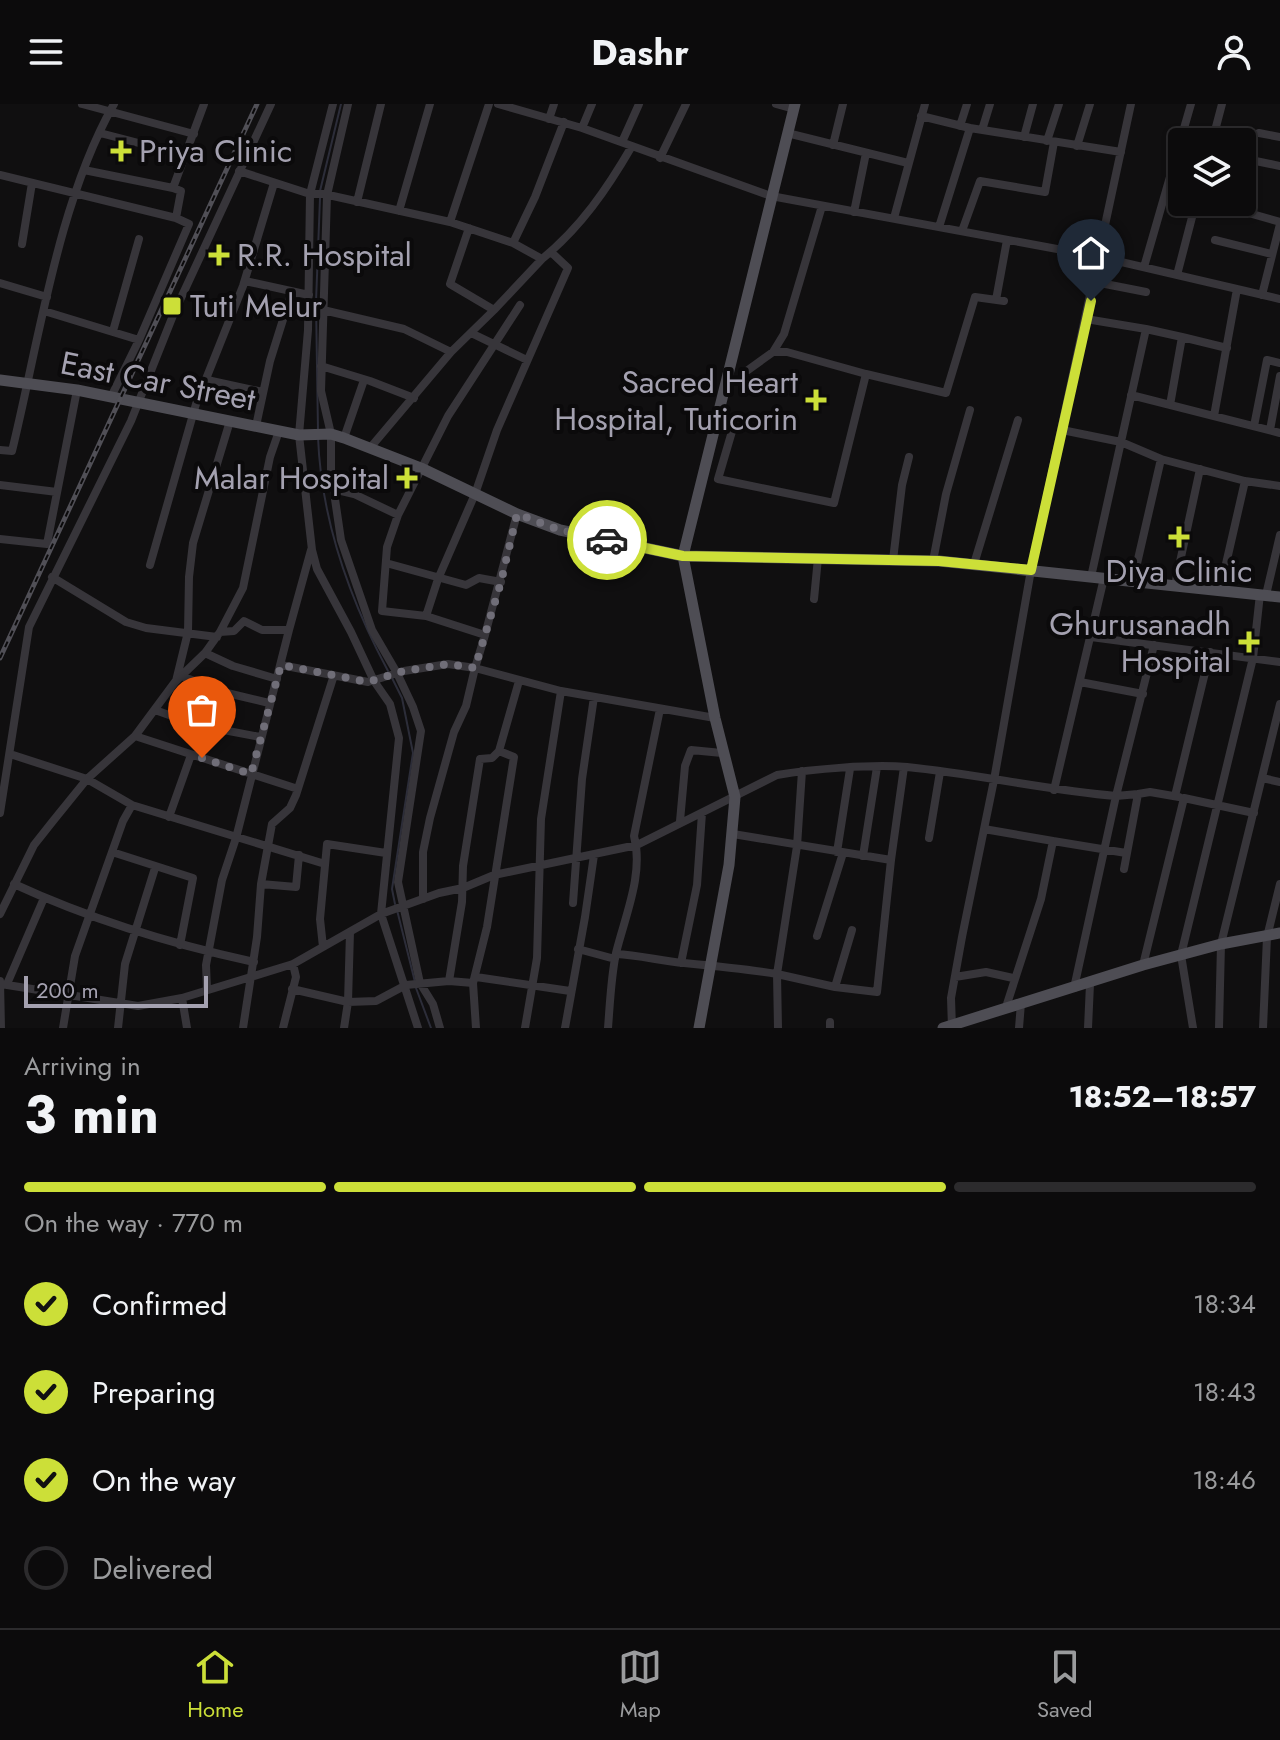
<!DOCTYPE html>
<html lang="en">
<head>
<meta charset="utf-8">
<style>
  :root { --surface:#0c0b0c; --page:#151415; --text:#f1f3f6; --muted:#9a9b9d; --line:#2c2b2d; --accent:#ccdf38 }
  body { margin:0; font-family:Jost,sans-serif; background:var(--page); color:var(--text); height:100vh; display:flex; flex-direction:column; font-size:30px; white-space:nowrap }
  * { box-sizing:border-box; margin:0 }
  p { font-size:26px; color:var(--muted) }
  .icon { flex:none; width:44px; height:44px; fill:none; stroke:currentColor; stroke-width:2; stroke-linecap:round; stroke-linejoin:round }
  .map { position:relative; height:924px; overflow:hidden }
  .side { display:flex; flex-direction:column; background:var(--surface); flex:1 }
  .side>* { flex:none }
  .tools { position:absolute; left:1168px; top:24px; display:grid; gap:16px }
  .tools a { display:grid; place-items:center; width:88px; height:88px; border-radius:8px; background:var(--surface); box-shadow:0 2px 6px #0004,0 0 0 2px var(--line); font-size:40px }
  .scale { position:absolute; left:24px; bottom:20px; width:184px; box-sizing:border-box; padding-left:8px; border:4px solid #a4a1b0; border-top:0; font-size:22px; line-height:28px; white-space:nowrap; color:#a4a1b0; -webkit-text-stroke:6px #0b0a0b; paint-order:stroke }
  .pin { position:absolute; display:grid; place-items:center; width:68px; height:68px; color:#fff; margin:-82px -34px; border-radius:50% 50% 50% 0; rotate:-45deg; box-shadow:0 0 8px #0007 }
  .pin .icon { rotate:45deg }
  .courier { position:absolute; display:grid; place-items:center; width:80px; height:80px; margin:-40px; border:6px solid #ccdf38; border-radius:50%; background:#fff; color:#222; box-shadow:0 2px 10px #0007 }
  .overview em { font-style:normal; font-weight:700 }
  .overview div { display:flex; flex-direction:column-reverse }
  .overview { display:flex; align-items:center; justify-content:space-between; height:136px; padding:0 24px }
  h1 { font-size:52px; font-weight:700; line-height:60px }
  .bar { display:grid; grid-template-columns:repeat(4,1fr); gap:12px 8px; align-content:center; height:96px; padding:0 24px }
  .bar i { height:10px; border-radius:6px; background:var(--line) }
  .bar .active { background:var(--accent) }
  .bar p { grid-column:span 4 }
  ol { padding:0 24px; list-style:none }
  li { display:flex; align-items:center; gap:24px; height:88px }
  li p { margin-inline-start:auto }
  li .icon { padding:8px; border-radius:50%; background:var(--accent); color:#111; stroke-width:4 }
  li:last-child { color:var(--muted) }
  li i { width:44px; height:44px; border:4px solid var(--line); border-radius:50% }
  header { display:flex; justify-content:space-between; align-items:center; height:104px; padding:0 24px; background:var(--surface); font-size:36px; font-weight:700 }
  .tab-bar { display:flex; justify-content:space-around; align-items:center; height:112px; border-top:2px solid var(--line); background:var(--surface); font-size:22px; color:var(--muted) }
  .tab-bar a { display:grid; justify-items:center; gap:4px }
  .tab-bar .active { color:var(--accent) }
  .map>svg:first-child { display:block }
  .lines { fill:none; stroke-linecap:round; stroke-linejoin:round }
  .stream { stroke:#2c2d39; stroke-width:2 }
  .minor { stroke:#37353a; stroke-width:8 }
  .major { stroke:#4e4d54; stroke-width:11 }
  .rail-casing { stroke:#504f56; stroke-width:5 }
  .rail { stroke:#0b0a0b; stroke-width:2; stroke-dasharray:6; stroke-linecap:butt }
  .done { stroke:#706e78; stroke-width:8; stroke-dasharray:0 14.4 }
  .route { stroke:#ccdf38; stroke-width:10 }
  .poi-dot { fill:#ccdf38; stroke:#0b0a0b; stroke-width:3 }
  .labels { text-anchor:middle; stroke-width:8; stroke-linejoin:round; paint-order:stroke }
  .poi-label { font-size:32px; fill:#a4a1b0; stroke:#0b0a0b; text-anchor:start }
  .street-label { font-size:32px; fill:#a4a1b0; stroke:#0b0a0b }
</style>
</head>
<body>
<header><svg class="icon" aria-label="menu" viewBox="0 0 24 24"><path d="M4 6h16M4 12h16M4 18h16"/></svg>Dashr<svg class="icon" aria-label="person" viewBox="0 0 24 24"><circle cx="12" cy="8" r="4"/><path d="M4 21q1-7 8-7t8 7"/></svg></header>
<div class="map">
<svg width="1280" height="924" viewBox="0 0 1280 924">
  <rect width="100%" height="100%" fill="#100f10"/>
  <g class="lines">
    <path class="stream" d="M320,87L341,0
      M318,327L316,198L320,94
      M318,333C321,414 350,496 388,567
      M391,572L402,594L413,649L392,785L395,800
      M397,806L415,878
      M416,884L431,924"/>
    <path class="minor" d="M82,0L194,30
      M333,0L310,90L308,226L299,331L312,446L317,465L351,528L374,577L390,600L399,634L381,810L418,924
      M348,0L327,91L321,287L331,330V368L341,436L372,526L397,569L413,603L421,627L398,778L420,879L433,900L440,924
      M489,0L450,118L513,139L542,155C581,123 607,85 632,42
      M498,0L582,24L771,92L1100,153L1280,195
      M776,0L794,5
      M921,12L970,24
      M549,15L554,0
      M960,22L967,0
      M582,24L592,0
      M982,26L990,0
      M100,29L185,51
      M787,29L908,59
      M1259,29L1280,33
      M1024,33L1033,0
      M1047,37L1059,0
      M622,38L639,0
      M1212,38L1222,0
      M833,41L843,0
      M1077,42L1090,0
      M660,54L686,0
      M84,66L173,84L204,0
      M239,67L310,90H324L450,118
      M0,71L176,114L189,120L139,236L111,293
      M1242,72L1246,55L1280,62
      M173,84L181,87L176,114
      M357,98L381,0
      M1235,98L1234,103L1238,106L1280,118
      M399,107L430,0
      M854,108L866,49
      M894,114L925,0
      M939,123L970,24L1121,48
      M469,124L450,180L494,206L542,155
      M962,127L980,77L1045,88L1054,38
      M1215,136L1272,150
      M513,139L535,93L564,18
      M22,140L32,79
      M1144,163L1191,0
      M1177,171L1196,98
      M245,177L309,191
      M1095,178L1146,188
      M0,179L47,193
      M1262,191L1280,120
      M996,196L1007,136
      M520,201L448,312L398,411L387,443L382,507L426,512L438,475L475,390L497,326L568,164L551,148
      M323,206L404,225L451,248
      M44,207L139,236
      M1086,215L1146,225
      M113,227L139,135
      M471,229L527,256
      M773,248L784,230L822,102
      M321,262L370,277L414,294
      M866,270L946,289L975,193L1004,197
      M207,276L263,288
      M1131,291L1280,329
      M1170,301L1182,233L1227,244
      M1214,312L1237,185
      M256,322L270,257L292,187
      M1254,322L1267,256L1280,259
      M733,324L718,375L834,399L866,270L787,248H773L748,266
      M1062,326L1121,338L1161,355L1245,377L1280,382
      M1270,326L1280,272
      M344,334L364,276
      M370,344L451,248L494,206
      M0,346L12,347C39,237 58,98 114,0
      M0,381L57,388
      M333,385L354,390L398,411
      M0,435L47,440L77,286
      M893,456L902,381L909,353
      M933,457L946,390L970,306
      M386,459L466,481L479,474L501,478
      M974,460L1018,316
      M150,461L196,300L243,182L274,79
      M52,473L126,518L146,524L217,533
      M1091,473L1146,225L1182,233
      M1133,477L1161,355
      M1175,481L1200,365
      M1220,486L1245,377
      M1266,491L1280,431
      M814,495L818,454
      M426,512L485,531L517,410
      M220,528L243,484L270,353L279,327
      M485,531L475,564L561,587L715,614
      M1091,533L1280,558
      M205,549L233,562L277,575
      M281,561L368,578L404,567L448,560L475,564L466,602L454,628L430,714L423,748V795
      M181,572L227,589L269,599
      M176,577L188,528L189,473L193,439L230,317
      M1080,578L1143,590
      M155,606L197,621L260,633
      M221,627L227,589
      M135,632L298,685
      M10,650L87,675L132,701L325,760
      M1262,674L1280,678
      M1054,686L1104,474
      M1175,692L1210,548
      M0,709L29,523L131,317L174,209L271,0
      M169,713L191,651
      M680,717L685,662L691,646L722,649
      M984,725L1053,737L1041,795L1006,903
      M733,730L891,756L904,663
      M929,734L940,668
      M1053,737L1126,749
      M112,748L193,774L180,841
      M837,748L850,665
      M863,752L877,663
      M1124,765L1138,690L1150,688L1179,693
      M14,780C92,816 171,840 254,858
      M261,780L296,783L299,751
      M573,799L582,675L594,593
      M0,810L34,741L53,717L87,675L135,632L175,578L205,549L220,528L234,527L244,517L262,526H289L311,446
      M817,832L843,749
      M323,843L320,815L327,740L386,749
      M578,845L615,855
      M616,850C639,851 661,857 684,859C715,862 746,865 777,870L797,742L802,667
      M681,859L697,781L702,709
      M1143,861L1184,694L1254,709
      M476,873L570,887
      M955,873L986,868L1013,874
      M0,877L1,924
      M449,877L473,879
      M1,880L138,902L182,894L293,860L381,810L439,789L463,784L494,771L637,741L777,671C813,665 871,660 907,663C977,670 1046,686 1116,692L1154,541
      M7,880L44,794
      M835,883L852,826
      M1074,884L1116,692L1138,690
      M207,885L206,861L222,776L236,734L289,526
      M292,885L348,898L376,897L406,881L449,877L462,798L463,762L480,655L492,654L499,647
      M182,894L187,924
      M830,918V924
      M63,924L75,852L123,717L132,701
      M118,924L125,860L155,764
      M243,924L257,833L261,780L272,720L290,704L296,691L334,571
      M283,924L296,873L293,860
      M344,924L348,898L350,828
      M476,924L473,879L487,823L514,653L499,647L519,577
      M525,924L537,854L541,715L561,587
      M565,924L585,813L594,751
      M608,924C610,899 611,873 616,849C625,812 644,770 634,732L660,605
      M778,924L777,870L835,883L877,888L891,756
      M952,924L951,894L962,833L994,676L1031,466L1131,0
      M1019,924L1021,899
      M1088,924L1090,880
      M1193,924L1181,851L1253,554L1260,490
      M1219,924L1221,840L1280,600
      M1263,924L1267,833L1280,780"/>
    <path class="major" d="M0,276L77,286L299,331L331,330L344,334L421,364L517,410L560,426L683,452L939,457L1280,493
      M699,924L729,761L735,693L715,614L683,452L795,0
      M943,924L1143,861L1221,840L1280,829"/>
    <defs>
      <path id="rail" d="M0,554L257,0"/>
    </defs>
    <use href="#rail" class="rail-casing"/>
    <use href="#rail" class="rail"/>
  </g>
  <g class="lines">
    <path class="done" d="M202,654L251,670L281,561L368,578L404,567L448,560L475,564L501,478L517,410L560,426L607,436"/>
    <path class="route" d="M607,436L683,452L939,457L1031,466L1091,197"/>
  </g>
  <g class="poi-dot">
    <path d="M117 35h8v8h8v8h-8v8h-8v-8h-8v-8h8z"/>
    <path d="M215 139h8v8h8v8h-8v8h-8v-8h-8v-8h8z"/>
    <rect x="162" y="192" width="20" height="20" rx="4"/>
    <path d="M812 284h8v8h8v8h-8v8h-8v-8h-8v-8h8z"/>
    <path d="M403 362h8v8h8v8h-8v8h-8v-8h-8v-8h8z"/>
    <path d="M1175 421h8v8h8v8h-8v8h-8v-8h-8v-8h8z"/>
    <path d="M1245 526h8v8h8v8h-8v8h-8v-8h-8v-8h8z"/>
  </g>
  <g class="labels">
    <g class="poi-label">
      <text x="139" y="58">Priya Clinic</text>
      <text x="237" y="162">R.R. Hospital</text>
      <text x="190" y="213">Tuti Melur</text>
      <text x="798" y="289" text-anchor="end">Sacred Heart<tspan x="798" dy="37">Hospital, Tuticorin</tspan></text>
      <text x="389" y="385" text-anchor="end">Malar Hospital</text>
      <text x="1179" y="478" text-anchor="middle">Diya Clinic</text>
      <text x="1231" y="531" text-anchor="end">Ghurusanadh<tspan x="1231" dy="37">Hospital</tspan></text>
    </g>
    <g class="street-label">
      <text transform="translate(158 277) rotate(11)" y="11">East Car Street</text>
    </g>
  </g>
</svg>
<div class="tools">
<a><svg class="icon" aria-label="layers" viewBox="0 0 24 24"><path d="M12 4l9 5-9 5-9-5zM3 14l9 5 9-5"/></svg></a>
</div>
<div class="scale">200 m</div>
<div class="pin" style="left:202px;top:654px;background:#ea580c"><svg class="icon" aria-label="bag" viewBox="0 0 24 24"><path d="M5 8h14l-1 12H6zM9 8a3 3 0 0 1 6 0"/></svg></div>
<div class="pin" style="left:1091px;top:197px;background:#1f2937"><svg class="icon" aria-label="home" viewBox="0 0 24 24"><path d="M3 11l9-7 9 7M6 9v11h12V9"/></svg></div>
<div class="courier" style="left:607px;top:436px"><svg class="icon" aria-label="car" viewBox="0 0 24 24"><path d="M5 17H2v-5l4-1 3-4h7l3 4 3 1v5h-3M9 17h6M6 11h13"/><circle cx="7" cy="17" r="2"/><circle cx="17" cy="17" r="2"/></svg></div>
</div>
<section class="side">
<div class="overview"><div><h1>3 min</h1><p>Arriving in</p></div><em>18:52–18:57</em></div>
<div class="bar"><i class="active"></i><i class="active"></i><i class="active"></i><i></i><p>On the way · 770 m</p></div>
<ol>
<li><svg class="icon" aria-label="check" viewBox="0 0 24 24"><path d="M5 12l5 5 9-10"/></svg>Confirmed<p>18:34</p></li>
<li><svg class="icon" aria-label="check" viewBox="0 0 24 24"><path d="M5 12l5 5 9-10"/></svg>Preparing<p>18:43</p></li>
<li><svg class="icon" aria-label="check" viewBox="0 0 24 24"><path d="M5 12l5 5 9-10"/></svg>On the way<p>18:46</p></li>
<li><i></i>Delivered</li>
</ol>
</section>
<nav class="tab-bar">
<a class="active"><svg class="icon" aria-label="home" viewBox="0 0 24 24"><path d="M3 11l9-7 9 7M6 9v11h12V9"/></svg>Home</a>
<a><svg class="icon" aria-label="map" viewBox="0 0 24 24"><path d="M3 6l6-2 6 2 6-2v14l-6 2-6-2-6 2zM9 4v14M15 6v14"/></svg>Map</a>
<a><svg class="icon" aria-label="saved" viewBox="0 0 24 24"><path d="M7 4h10v16l-5-4-5 4z"/></svg>Saved</a>
</nav>
</body>
</html>
